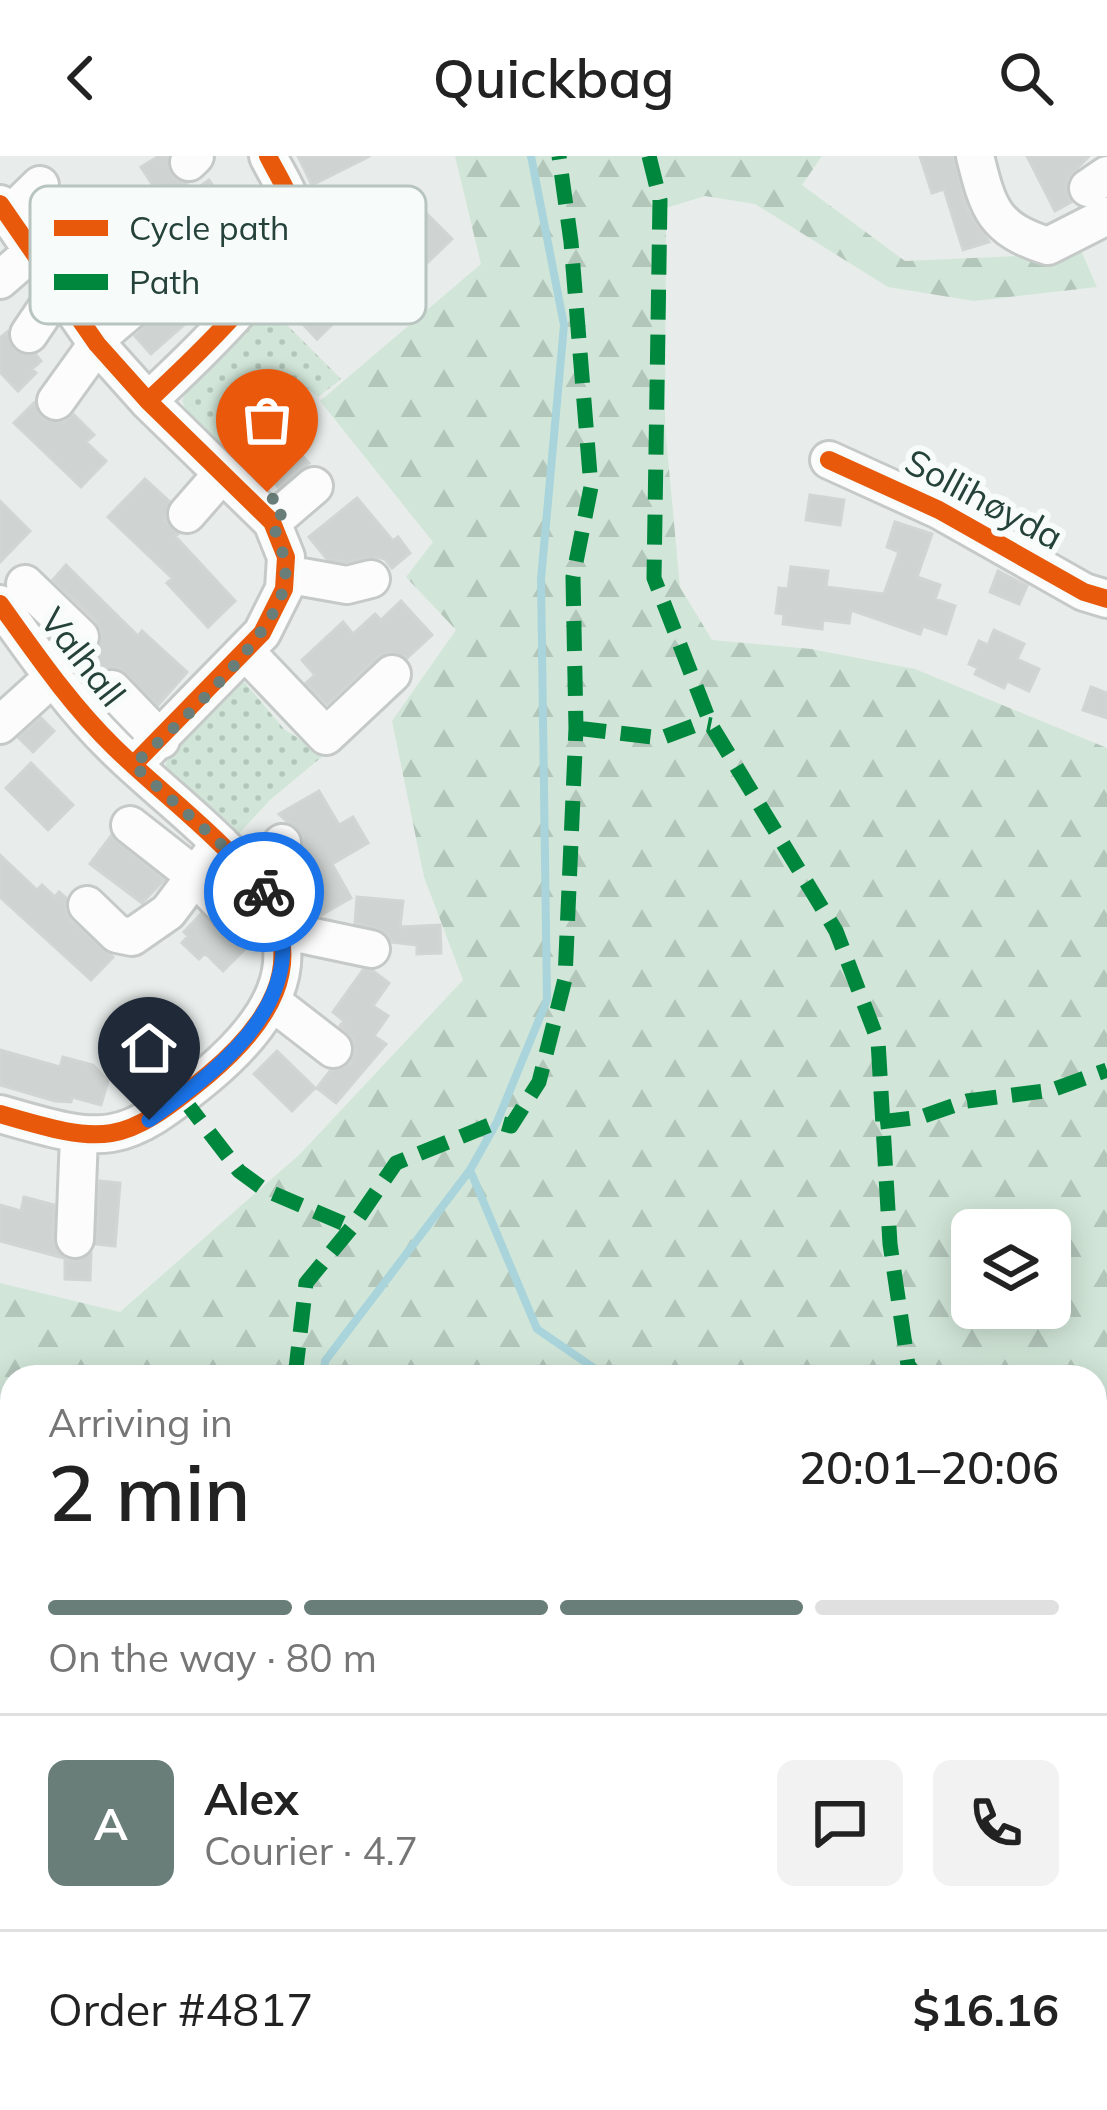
<!DOCTYPE html>
<html lang="en">
<head>
<meta charset="utf-8">
<style>
  :root { --surface:#fff; --page:#f2f2f2; --text:#222; --muted:#767676; --line:#e0e0e0; --accent:#697e78 }
  body { margin:0; font-family:Mulish,sans-serif; background:var(--page); color:var(--text); height:100vh; display:flex; flex-direction:column; font-size:45px; white-space:nowrap }
  * { box-sizing:border-box; margin:0 }
  p { font-size:39px; color:var(--muted) }
  .icon { flex:none; width:66px; height:66px; fill:none; stroke:currentColor; stroke-width:2; stroke-linecap:round; stroke-linejoin:round }
  .map { position:relative; flex:1; overflow:hidden }
  .drawer { position:absolute; left:0px; top:1209px; width:1107px; height:747px; display:flex; flex-direction:column; background:var(--surface); border-radius:36px 36px 0 0; box-shadow:0 6px 30px #0003 }
  .drawer>* { flex:none }
  .fabs { position:absolute; left:951px; top:1053px; display:grid; gap:24px }
  .fabs a { display:grid; place-items:center; width:120px; height:120px; border-radius:18px; background:var(--surface); box-shadow:0 6px 30px #0003; font-size:60px }
  .pin { position:absolute; display:grid; place-items:center; width:102px; height:102px; color:#fff; margin:-123px -51px; border-radius:50% 50% 50% 0; rotate:-45deg; box-shadow:0 0 12px #0007 }
  .pin .icon { rotate:45deg }
  .courier { position:absolute; display:grid; place-items:center; width:120px; height:120px; margin:-60px; border:9px solid #1a73e8; border-radius:50%; background:#fff; color:#222; box-shadow:0 3px 15px #0007 }
  .summary em { font-style:normal; font-weight:600 }
  .summary div { display:flex; flex-direction:column-reverse }
  .summary { display:flex; align-items:center; justify-content:space-between; height:204px; padding:0 48px }
  h1 { font-size:78px; font-weight:600; line-height:90px }
  .bar { display:grid; grid-template-columns:repeat(4,1fr); gap:18px 12px; align-content:center; height:144px; padding:0 48px }
  .bar i { height:15px; border-radius:9px; background:var(--line) }
  .bar .active { background:var(--accent) }
  .bar p { grid-column:span 4 }
  .line { display:flex; align-items:center; gap:30px; padding:0 48px; border-top:3px solid var(--line) }
  .line div { flex:1 }
  .round { display:grid; place-items:center; flex:none; width:126px; height:126px; border-radius:18px; background:var(--page) }
  header { display:flex; justify-content:space-between; align-items:center; height:156px; padding:0 48px; background:var(--surface); font-size:54px; font-weight:600 }
  .map>svg:first-child { display:block }
  .forest { fill:url(#forest-firs); fill-rule:evenodd }
  .park { fill:url(#park-dots) }
  .lines { fill:none; stroke-linecap:round; stroke-linejoin:round }
  .stream { stroke:#a9d4db; stroke-width:8 }
  .building { fill:#cfd4d2; stroke:#d1d6d4; stroke-width:3 }
  .minor-casing { stroke:#c5cac8; stroke-width:42 }
  .minor { stroke:#fcfcfc; stroke-width:36 }
  .quiet { stroke:#00873e; stroke-width:15; stroke-dasharray:30 15; stroke-linecap:butt }
  .cycleway-casing { stroke:#f7fbf9; stroke-width:26 }
  .cycleway { stroke:#e8590c; stroke-width:18 }
  .done { stroke:#697e78; stroke-width:12; stroke-dasharray:0 21.6 }
  .route { stroke:#1a73e8; stroke-width:15 }
  .labels { text-anchor:middle; stroke-width:12; stroke-linejoin:round; paint-order:stroke }
  .street-label { font-size:36px; fill:#24423a; stroke:#f7fbf9 }
  .key { fill:#f7fbf9; stroke:#b8c4c0; stroke-width:3 }
  .key-label { font-size:33px; fill:#24423a }
</style>
</head>
<body>
<header><svg class="icon" aria-label="back" viewBox="0 0 24 24"><path d="M15 5l-7 7 7 7"/></svg>Quickbag<svg class="icon" aria-label="search" viewBox="0 0 24 24"><circle cx="10" cy="10" r="6"/><path d="M15 15l6 6"/></svg></header>
<div class="map">
<svg width="1107" height="1954" viewBox="0 0 1107 1954">
  <defs>
    <pattern id="forest-firs" width="22" height="20" patternUnits="userSpaceOnUse" patternTransform="scale(3)"><rect width="22" height="20" fill="#d1e6d8"/><path d="M5 1l3.5 6h-7zM16 11l3.5 6h-7z" fill="#b3c6ba"/></pattern>
    <pattern id="park-dots" width="8" height="8" patternUnits="userSpaceOnUse" patternTransform="scale(3)"><rect width="8" height="8" fill="#d1e6d8"/><path d="M2 2h.1M6 6h.1" fill="none" stroke="#b3c6ba" stroke-width="1.8" stroke-linecap="round"/></pattern>
  </defs>
  <rect width="100%" height="100%" fill="#e8edeb"/>
  <path class="forest" d="M455,0H822L802,29L905,105L1082,97L1097,131L974,145L888,131L755,48L705,40L666,52L665,270L680,431L712,484L811,493L915,513L1107,592V1954H501L503,1944H1095V1221H12V1432L0,1434V1127L120,1156L300,998L463,824L424,721L392,565L456,474L406,421L433,386L320,245L481,108ZM972,1074H1050V1152H972Z"/>
  <path class="park" d="M258,148L268,150L341,223L318,241L296,223L217,290L190,263L182,245L190,224Z
    M240,521L284,573L324,599L270,644L232,685L165,615L167,599Z"/>
  <g class="lines">
    <path class="stream" d="M470,1014L537,1173L607,1221
      M324,1221L325,1205L470,1014L497,966L547,844L541,423L564,169L531,0
      M1095,1502L1107,1506"/>
  </g>
  <path class="building" d="M159,0H167L172,21L187,28L192,36L209,24L239,68L236,80L239,91L253,100L235,124L215,97L210,103L178,56L173,60L141,11Z
    M298,0H370L312,29Z
    M920,0H953L968,55L989,86L963,94L944,33L932,37Z
    M1027,0H1089L1067,23L1066,35L1071,46L1055,55Z
    M99,40L129,73L110,89L137,118L159,100L204,151L151,198L135,180L161,155L162,143L158,132L146,125L135,124L105,146L45,70L74,44L83,54Z
    M415,46L452,83L426,108L421,91L397,65Z
    M334,109L363,139L317,183L289,153L301,141L320,146L330,140L337,128Z
    M7,176L16,196L36,199L41,205L32,213L36,217L18,235L0,216V182Z
    M34,247L44,264L64,266L74,259L94,279L86,286L106,305L81,331L14,267Z
    M272,268L309,307L278,331L245,293Z
    M145,323L169,345L165,364L178,378L175,380L235,445L208,471L167,427L172,422L108,361Z
    M810,339L844,344L840,369L806,364Z
    M357,342L393,385L398,381L410,397L392,412L385,403L376,401L346,406L327,403L309,381Z
    M0,345L30,375L0,406Z
    M895,366L932,378L917,421L940,429L935,443L955,450L946,478L923,470L920,478L851,454L849,467L823,464L822,473L783,468L784,458L776,457L779,432L788,433L791,411L828,415L826,431L884,438L899,396L887,391Z
    M66,409L138,480L142,475L187,516L158,549L119,512L108,511L97,516L90,531L77,515L96,496L102,476L96,465L53,424Z
    M998,415L1027,430L1019,448L990,436Z
    M401,445L432,479L407,502L388,496L378,501L327,548L306,527L315,519L302,504L343,466L353,478L375,458L381,464Z
    M994,474L1024,488L1017,503L1039,513L1029,535L1007,525L1004,532L975,518L978,512L969,508L979,485L988,489Z
    M1091,531L1107,537V562L1083,554Z
    M41,562L54,575L33,596L19,582Z
    M31,607L73,649L48,674L6,632Z
    M319,635L339,669L353,661L368,687L332,708L351,742L321,759L300,727L292,731L285,719L300,700L303,680L279,658Z
    M111,680L164,724L142,747L90,708Z
    M0,699L37,734L42,729L55,741L59,736L66,742L65,754L71,765L113,801L91,824L0,741Z
    M357,741L403,745L400,771L440,769L441,797L417,798V789L392,786L385,776L355,767Z
    M201,758L219,778L244,794L223,815L205,797L199,803L182,787L188,780L184,776Z
    M363,814L373,815L389,827L373,850L388,860L374,880L386,888L336,947L317,932L330,915L350,908L355,897L353,883L340,870L344,865L333,856Z
    M0,894L60,911L63,901L93,909L108,925L101,949L72,941L71,946L55,945L0,929Z
    M277,895L315,932L292,955L254,918Z
    M100,1025L120,1027L115,1090L96,1088Z
    M24,1041L54,1049L53,1083L64,1102L0,1085V1049L21,1055Z
    M91,1098L90,1124L65,1123V1103L75,1105Z"/>
  <g class="lines">
    <defs>
      <path id="minor" d="M975,0C988,52 993,73 1048,90L1107,60
        M189,6L195,0
        M1088,32L1107,19
        M0,48L97,188L148,245L272,366L286,401L284,433L262,477L133,609
        M8,60L40,29
        M293,68C361,62 356,53 404,105
        M258,79L293,55
        M285,95L315,124
        M0,124L32,96
        M29,178L58,135
        M94,185L140,146
        M56,245L97,188
        M148,245C184,211 295,110 294,61C294,43 276,17 268,0
        M829,304L939,354L1084,436L1107,443
        M187,358L222,318
        M272,366L314,330
        M285,418L347,429L371,423
        M25,428L80,481L46,513
        M0,448C36,498 70,548 114,591C218,693 378,776 208,919C121,991 106,989 0,958
        M245,495L326,580L392,518
        M112,533L161,584
        M0,569L52,522
        M130,669L195,720L235,762
        M253,722L282,687
        M87,749L117,778L132,781L168,756L220,687
        M281,774L371,793
        M271,845L333,893
        M75,1083L79,980"/>
    </defs>
    <use href="#minor" class="minor-casing"/>
    <use href="#minor" class="minor"/>
    <path class="quiet" d="M649,0L660,44L654,422L711,569L836,775L878,885L890,1088L908,1209L918,1221
      M576,572L661,582L701,567L711,569
      M182,941L239,1015L265,1034L352,1071
      M880,966L921,961L967,945L1052,934L1107,914
      M295,1221L306,1127L352,1071L396,1007L497,966L511,970L539,926L565,823L576,572L573,421L591,331L571,86L559,0
      M1095,1305L1107,1307
      M1095,1661L1107,1657
      M657,1944L658,1954"/>
    <defs>
      <path id="cycleway" d="M0,48L97,188L148,245L272,366L286,401L284,433L262,477L133,609
        M148,245C184,211 295,110 294,61C294,43 276,17 268,0
        M829,304L939,354L1084,436L1107,443
        M0,448C36,498 70,548 114,591C218,693 378,776 208,919C121,991 106,989 0,958"/>
    </defs>
    <use href="#cycleway" class="cycleway-casing"/>
    <use href="#cycleway" class="cycleway"/>
  </g>
  <g class="lines">
    <path class="done" d="M264,736L220,687L133,609C174,573 274,481 284,430C289,407 280,388 272,366L284,356L267,336"/>
    <path class="route" d="M149,964C211,919 297,858 281,770C279,758 270,746 264,736"/>
  </g>
  <g class="labels">
    <g class="street-label">
      <text transform="translate(984 343) rotate(28)" y="13">Sollihøyda</text>
      <text transform="translate(83 501) rotate(52)" y="13">Valhall</text>
    </g>
  </g>
  <rect x="30" y="30" width="396" height="138" rx="18" class="key"/>
  <rect x="54" y="64" width="54" height="16" fill="#e8590c"/>
  <rect x="54" y="118" width="54" height="16" fill="#00873e"/>
  <g class="key-label">
    <text x="129" y="84">Cycle path</text>
    <text x="129" y="138">Path</text>
  </g>
</svg>
<div class="fabs">
<a><svg class="icon" aria-label="layers" viewBox="0 0 24 24"><path d="M12 4l9 5-9 5-9-5zM3 14l9 5 9-5"/></svg></a>
</div>
<div class="pin" style="left:267px;top:336px;background:#ea580c"><svg class="icon" aria-label="bag" viewBox="0 0 24 24"><path d="M5 8h14l-1 12H6zM9 8a3 3 0 0 1 6 0"/></svg></div>
<div class="pin" style="left:149px;top:964px;background:#1f2937"><svg class="icon" aria-label="home" viewBox="0 0 24 24"><path d="M3 11l9-7 9 7M6 9v11h12V9"/></svg></div>
<div class="courier" style="left:264px;top:736px"><svg class="icon" aria-label="bike" viewBox="0 0 24 24"><circle cx="6" cy="16" r="4"/><circle cx="18" cy="16" r="4"/><path d="M6 16l4-8h5l3 8M10 8l3 8H6M13 5h3"/></svg></div>
<section class="drawer">
<div class="summary"><div><h1>2 min</h1><p>Arriving in</p></div><em>20:01–20:06</em></div>
<div class="bar"><i class="active"></i><i class="active"></i><i class="active"></i><i></i><p>On the way · 80 m</p></div>
<div class="line" style="height:216px"><b class="round" style="background:var(--accent);color:#fff">A</b><div><b>Alex</b><p>Courier · 4.7</p></div><a class="round"><svg class="icon" aria-label="chat" viewBox="0 0 24 24"><path d="M4 5h16v11H9l-5 4z"/></svg></a><a class="round"><svg class="icon" aria-label="phone" viewBox="0 0 24 24"><path d="M5 4h4l2 5-3 2q2 4 5 5l2-3 5 2v4C11 20 4 13 5 4z"/></svg></a></div>
<div class="line" style="height:156px"><div>Order #4817</div><b>$16.16</b></div>
</section>
</div>
</body>
</html>
